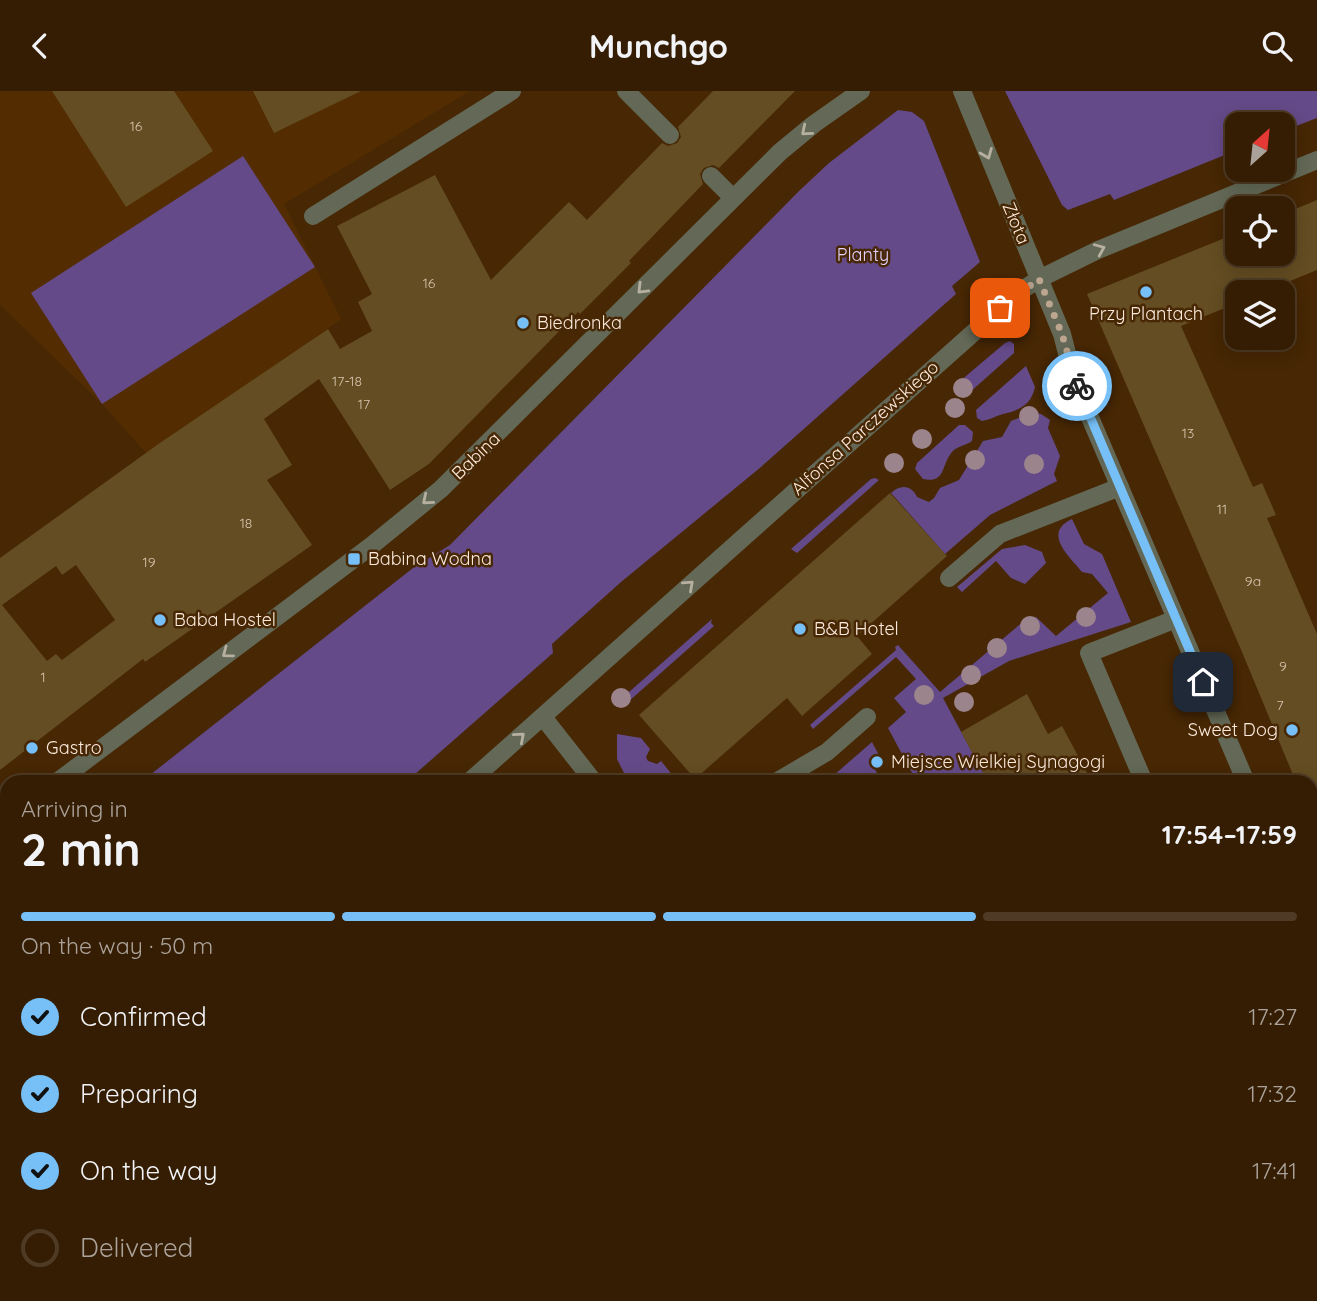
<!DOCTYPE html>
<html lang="en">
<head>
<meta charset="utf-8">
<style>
  :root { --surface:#351d03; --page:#3d260d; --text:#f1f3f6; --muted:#aaa29a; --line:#4f3b25; --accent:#76c0f7 }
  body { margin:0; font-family:Quicksand,sans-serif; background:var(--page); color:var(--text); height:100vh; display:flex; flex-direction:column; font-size:26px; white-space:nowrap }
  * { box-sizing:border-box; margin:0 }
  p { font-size:23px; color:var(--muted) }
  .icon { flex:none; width:38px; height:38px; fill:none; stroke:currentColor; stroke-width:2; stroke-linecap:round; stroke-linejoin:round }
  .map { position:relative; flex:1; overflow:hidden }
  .drawer { position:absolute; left:0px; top:684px; width:1318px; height:527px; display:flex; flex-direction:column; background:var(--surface); border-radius:21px 21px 0 0; box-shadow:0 4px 18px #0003,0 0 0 2px var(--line) }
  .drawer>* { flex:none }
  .needle { width:46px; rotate:27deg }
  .controls { position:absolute; left:1225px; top:21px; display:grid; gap:14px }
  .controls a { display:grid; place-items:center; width:70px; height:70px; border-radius:14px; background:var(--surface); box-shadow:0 4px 18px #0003,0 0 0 2px var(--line); font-size:35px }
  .pin { position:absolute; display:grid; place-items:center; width:60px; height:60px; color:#fff; margin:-30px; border-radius:14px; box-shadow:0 4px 10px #0006 }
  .courier { position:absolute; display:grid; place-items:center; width:70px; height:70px; margin:-35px; border:5px solid #76c0f7; border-radius:50%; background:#fff; color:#222; box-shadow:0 2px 9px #0007 }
  .summary em { font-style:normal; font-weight:700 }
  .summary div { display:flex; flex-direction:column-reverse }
  .summary { display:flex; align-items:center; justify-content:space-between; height:119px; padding:0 21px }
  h1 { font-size:46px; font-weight:700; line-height:52px }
  .bar { display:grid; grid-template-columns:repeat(4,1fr); gap:10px 7px; align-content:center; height:84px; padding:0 21px }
  .bar i { height:9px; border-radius:5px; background:var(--line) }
  .bar .selected { background:var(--accent) }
  .bar p { grid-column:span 4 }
  ol { padding:0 21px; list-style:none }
  li { display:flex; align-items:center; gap:21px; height:77px }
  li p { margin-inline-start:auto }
  li .icon { padding:7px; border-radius:50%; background:var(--accent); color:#111; stroke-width:4 }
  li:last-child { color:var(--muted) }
  li i { width:38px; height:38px; border:4px solid var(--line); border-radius:50% }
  header { display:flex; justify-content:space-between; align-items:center; height:91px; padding:0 21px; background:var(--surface); font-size:32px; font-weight:700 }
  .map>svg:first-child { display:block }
  .built { fill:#532d01 }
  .green { fill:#654a89 }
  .water { fill:url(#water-waves) }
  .building { fill:#644d22; fill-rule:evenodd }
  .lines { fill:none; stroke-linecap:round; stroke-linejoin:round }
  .service { stroke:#636956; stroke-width:18 }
  .minor { stroke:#636956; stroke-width:18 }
  .tree { fill:#9c848d }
  .oneway { stroke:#b7b0a0 }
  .done { stroke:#bda690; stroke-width:7; stroke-dasharray:0 12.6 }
  .route { stroke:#76c0f7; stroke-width:9 }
  .poi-dot { fill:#76c0f7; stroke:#472704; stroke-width:2.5 }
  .labels { text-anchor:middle; stroke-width:5; stroke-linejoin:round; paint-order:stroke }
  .number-label { font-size:14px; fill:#d6c3ae }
  .street-label { font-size:18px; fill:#fceadc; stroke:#472704 }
  .park-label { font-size:18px; fill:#e2d1fd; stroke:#472704 }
  .poi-label { font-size:18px; fill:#fceadc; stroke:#472704; text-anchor:start }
</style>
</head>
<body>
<header><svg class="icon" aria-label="back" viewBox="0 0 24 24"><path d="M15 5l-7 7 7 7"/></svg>Munchgo<svg class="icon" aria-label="search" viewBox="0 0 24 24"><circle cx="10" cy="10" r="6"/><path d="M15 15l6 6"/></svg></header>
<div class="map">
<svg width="1317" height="1210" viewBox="0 0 1317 1210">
  <defs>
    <pattern id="water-waves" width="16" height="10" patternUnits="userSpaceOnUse" patternTransform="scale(1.75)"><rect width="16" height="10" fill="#266b99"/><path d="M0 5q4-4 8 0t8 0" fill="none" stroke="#5187ab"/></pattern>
  </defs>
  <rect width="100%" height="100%" fill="#472704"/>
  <path class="built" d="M0,0H470L284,113L341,228L245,297L146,362L102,313L0,214Z"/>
  <path class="green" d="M1005,0H1317V27L1283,40V33H1237V59L1114,109L1110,103L1068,119L1062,114Z
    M898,19L912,21L924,30L980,171L952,195L956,203L761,376L621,491L552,553L553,562L406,691H141L413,477L450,454L799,100L829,72Z
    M243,65L315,176L102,313L31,202Z
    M1010,250L1014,253V262L969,302L959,301V291L1005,252Z
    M1026,275L1035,296C1031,314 1020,319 1003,323C996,325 989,329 982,330L977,327L976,319Z
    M1033,321L1041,323L1050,329L1048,337L1060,365L1054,383L1057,390L990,424L945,463L891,402C900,393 912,394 917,406L929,411L934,407L940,397L959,389L983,350L1002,346L1011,330Z
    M959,334H965L973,341L972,350C965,355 957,355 952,361C941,374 946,393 923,388L915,378L917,372Z
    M875,387L879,389L797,462L791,458L871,388Z
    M1072,428L1084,453L1102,463L1131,531L1009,570L943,607L988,691H917L888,637L906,621L894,607L916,588L896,566L813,638L810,634L896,559L895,556L898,554L940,601L1025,529L1036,526L1056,545L1108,502L1092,483L1082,481C1069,465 1042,442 1072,428Z
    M1025,454L1042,461L1046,472L1025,493L1011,487L996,470L962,501L957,496L1002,458Z
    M712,528L711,532L714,535L628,611L624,614L616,612L615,604L621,598L629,601Z
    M617,643L641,647L650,658L646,666L648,670L657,673L661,670L670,681L671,691L628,690L617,668Z
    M872,651L881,668L872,673L882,691H826Z"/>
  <path class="water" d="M0,964L7,975V1125L0,1113Z
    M55,1204H146L149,1210H58Z"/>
  <path class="building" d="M52,0H174L213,60L126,116Z
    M253,0H361L274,42Z
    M713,0H795L719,77L713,74L704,77L700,83L703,93L629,170L631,172L580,223L578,221L429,373L390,399L319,288L264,328L292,374L267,389L312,454L145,571L143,568L0,679V467L157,354L328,238L340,258L372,240L358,211L372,203L337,135L435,84L491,189L569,111L587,129L662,52L668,55L677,52L681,46L678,36ZM76,474L115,529L62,569L56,563L47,570L2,514L56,475L62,484Z
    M1317,109V179L1263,201H1237V212L1181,235L1253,396L1262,392L1276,424L1267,427L1317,543V728L1311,729V691H1296L1242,561L1087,203L1237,142V163H1283V123Z
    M890,402L947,465L857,545L872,563L802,625L787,607L695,688L639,624Z
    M1027,603L1048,643L1062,635L1092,691H988L961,641Z"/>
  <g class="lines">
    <path class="service" d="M626,0L670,44
      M711,85L733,107
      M313,125L512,0
      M949,487L1000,443L1120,396
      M776,691L827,661L867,626
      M1144,691L1089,562L1176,528"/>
    <path class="minor" d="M962,0L1062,243L1074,289L1246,691
      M543,626L594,691
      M57,691L371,455L441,398L780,61L814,33L861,0
      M469,691L1019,201L1039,188L1098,159L1317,69
      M0,725L7,734
      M1311,741L1317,739
      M1311,822L1317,837
      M0,1193L10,1210
      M394,1204L399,1210
      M944,1204L947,1210
      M435,1210L443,1204"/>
  </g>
  <g class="tree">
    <circle cx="963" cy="297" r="10"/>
    <circle cx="955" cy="317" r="10"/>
    <circle cx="1029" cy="325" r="10"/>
    <circle cx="922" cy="348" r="10"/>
    <circle cx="975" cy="369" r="10"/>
    <circle cx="894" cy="372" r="10"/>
    <circle cx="1034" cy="373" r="10"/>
    <circle cx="1086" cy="526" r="10"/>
    <circle cx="1030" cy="535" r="10"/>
    <circle cx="997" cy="557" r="10"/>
    <circle cx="971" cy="584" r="10"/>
    <circle cx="924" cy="604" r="10"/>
    <circle cx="621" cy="607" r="10"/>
    <circle cx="964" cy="611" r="10"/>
  </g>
  <defs><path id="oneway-chevron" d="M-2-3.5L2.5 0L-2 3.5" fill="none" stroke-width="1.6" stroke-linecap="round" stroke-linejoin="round" transform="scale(1.75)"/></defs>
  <g class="oneway">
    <use href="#oneway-chevron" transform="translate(806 40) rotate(140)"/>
    <use href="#oneway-chevron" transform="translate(987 63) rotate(68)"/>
    <use href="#oneway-chevron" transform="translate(1100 158) rotate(-23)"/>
    <use href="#oneway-chevron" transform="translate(642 198) rotate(135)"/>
    <use href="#oneway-chevron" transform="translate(427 409) rotate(140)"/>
    <use href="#oneway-chevron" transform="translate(689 494) rotate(-42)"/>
    <use href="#oneway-chevron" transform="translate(227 562) rotate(143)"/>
    <use href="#oneway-chevron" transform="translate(520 646) rotate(-41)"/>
  </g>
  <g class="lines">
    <path class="done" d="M1000,217L1039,188L1062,243L1077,295"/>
    <path class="route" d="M1077,295L1203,591"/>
  </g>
  <g class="poi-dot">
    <circle cx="1146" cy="201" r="7"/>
    <circle cx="523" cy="232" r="7"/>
    <rect x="347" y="461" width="14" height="14" rx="3.5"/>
    <circle cx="160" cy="529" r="7"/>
    <circle cx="800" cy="538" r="7"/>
    <circle cx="1292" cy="639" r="7"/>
    <circle cx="32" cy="657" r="7"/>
    <circle cx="877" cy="671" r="7"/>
  </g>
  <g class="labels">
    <g class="number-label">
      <text x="136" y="40">16</text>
      <text x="429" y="197">16</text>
      <text x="347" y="295">17-18</text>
      <text x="364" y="318">17</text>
      <text x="1188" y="347">13</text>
      <text x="1222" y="423">11</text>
      <text x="246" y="437">18</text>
      <text x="149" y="476">19</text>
      <text x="1253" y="495">9a</text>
      <text x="1283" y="580">9</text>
      <text x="43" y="591">1</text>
      <text x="1280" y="619">7</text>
    </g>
    <g class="street-label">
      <text transform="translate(1016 132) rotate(67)" y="6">Złota</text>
      <text transform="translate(865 337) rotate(-42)" y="6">Alfonsa Parczewskiego</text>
      <text transform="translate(476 365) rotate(-44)" y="6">Babina</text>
    </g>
    <g class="park-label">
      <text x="863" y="170">Planty</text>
    </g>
    <g class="poi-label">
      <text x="1146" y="229" text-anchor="middle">Przy Plantach</text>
      <text x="537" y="238">Biedronka</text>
      <text x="368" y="474">Babina Wodna</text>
      <text x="174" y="535">Baba Hostel</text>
      <text x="814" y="544">B&amp;B Hotel</text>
      <text x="1278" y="645" text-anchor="end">Sweet Dog</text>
      <text x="46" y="663">Gastro</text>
      <text x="891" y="677">Miejsce Wielkiej Synagogi</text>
    </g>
  </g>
</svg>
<div class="controls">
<a><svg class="needle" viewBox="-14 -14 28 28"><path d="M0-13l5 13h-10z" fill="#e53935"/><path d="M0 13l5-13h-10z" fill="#aaa29a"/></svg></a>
<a><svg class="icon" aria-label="locate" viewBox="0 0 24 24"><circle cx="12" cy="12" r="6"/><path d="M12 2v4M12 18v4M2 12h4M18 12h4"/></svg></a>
<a><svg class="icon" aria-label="layers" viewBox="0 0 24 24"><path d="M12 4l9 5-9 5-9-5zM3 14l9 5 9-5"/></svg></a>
</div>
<div class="pin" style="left:1000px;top:217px;background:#ea580c"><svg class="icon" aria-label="bag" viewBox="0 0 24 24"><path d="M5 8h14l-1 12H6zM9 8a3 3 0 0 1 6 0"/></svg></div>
<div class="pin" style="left:1203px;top:591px;background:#1f2937"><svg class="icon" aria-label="home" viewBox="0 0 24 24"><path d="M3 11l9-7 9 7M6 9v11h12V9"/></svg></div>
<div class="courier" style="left:1077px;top:295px"><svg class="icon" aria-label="bike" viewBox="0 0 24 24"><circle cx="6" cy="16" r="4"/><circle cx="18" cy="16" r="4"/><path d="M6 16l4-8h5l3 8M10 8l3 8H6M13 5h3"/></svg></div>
<section class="drawer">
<div class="summary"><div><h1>2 min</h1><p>Arriving in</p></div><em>17:54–17:59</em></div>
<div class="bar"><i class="selected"></i><i class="selected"></i><i class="selected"></i><i></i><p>On the way · 50 m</p></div>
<ol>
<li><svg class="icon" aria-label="check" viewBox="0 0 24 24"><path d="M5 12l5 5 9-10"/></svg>Confirmed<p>17:27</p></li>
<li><svg class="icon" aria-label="check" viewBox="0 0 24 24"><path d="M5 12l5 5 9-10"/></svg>Preparing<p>17:32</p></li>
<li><svg class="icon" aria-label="check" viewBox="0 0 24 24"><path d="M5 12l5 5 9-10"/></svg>On the way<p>17:41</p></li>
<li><i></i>Delivered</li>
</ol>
</section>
</div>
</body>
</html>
